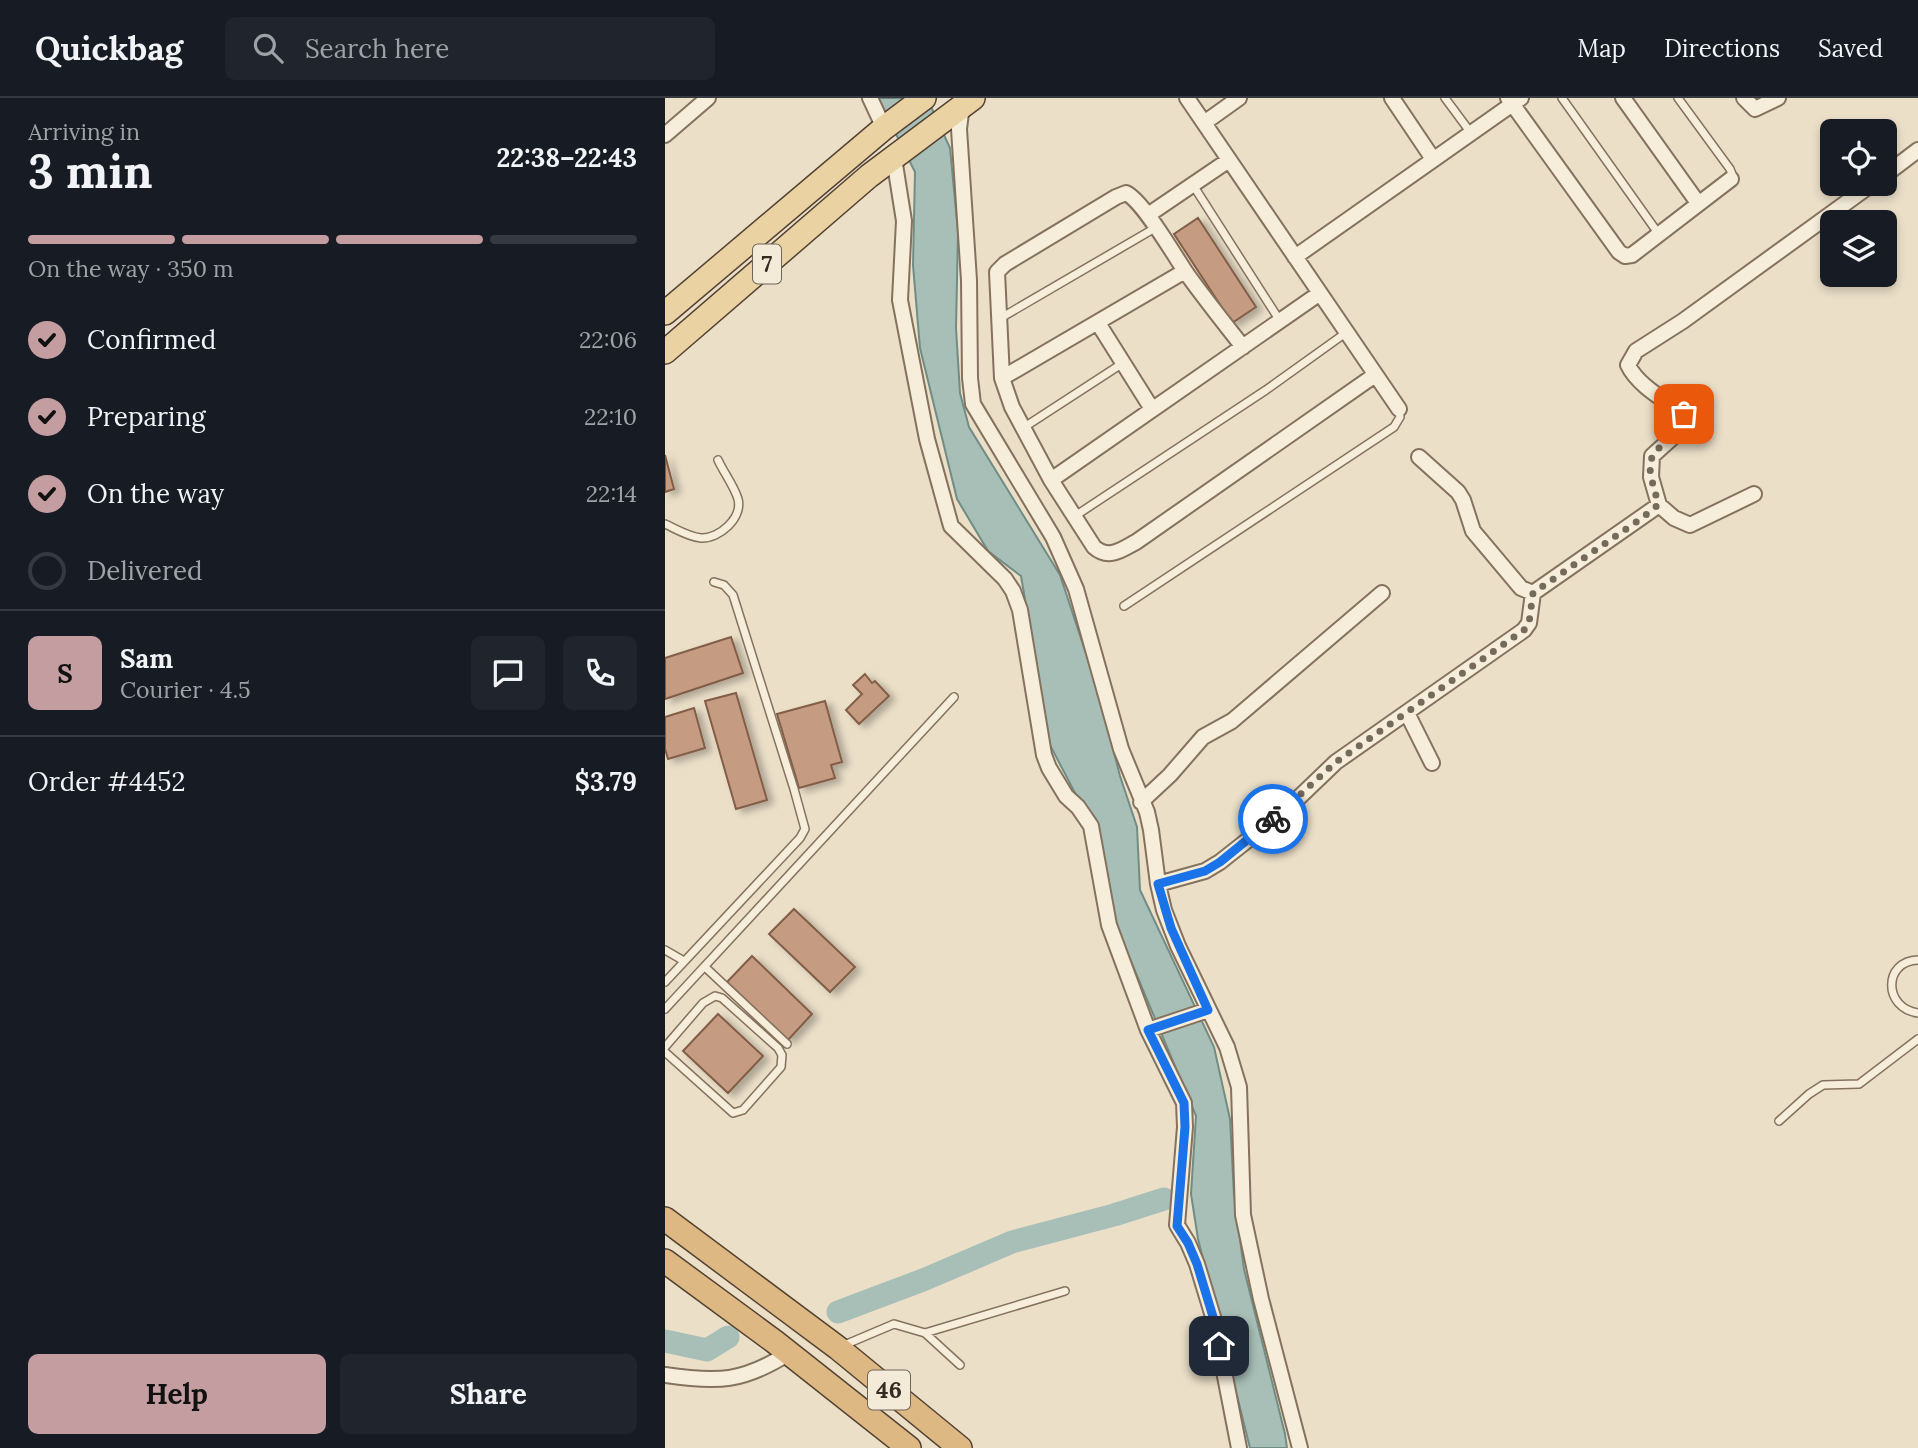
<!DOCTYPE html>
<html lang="en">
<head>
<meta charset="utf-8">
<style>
  :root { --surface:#171b24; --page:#20242c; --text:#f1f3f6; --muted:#9ea1a6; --line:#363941; --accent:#c49da0 }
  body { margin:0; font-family:Lora,serif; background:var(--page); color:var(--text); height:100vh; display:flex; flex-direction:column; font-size:26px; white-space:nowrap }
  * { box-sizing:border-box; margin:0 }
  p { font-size:23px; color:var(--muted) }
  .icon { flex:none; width:38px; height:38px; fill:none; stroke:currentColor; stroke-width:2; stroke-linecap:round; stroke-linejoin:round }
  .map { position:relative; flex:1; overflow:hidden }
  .details { display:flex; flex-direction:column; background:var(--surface); width:665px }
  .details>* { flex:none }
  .buttons { position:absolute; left:1155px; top:21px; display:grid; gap:14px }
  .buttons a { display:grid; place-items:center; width:77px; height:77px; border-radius:10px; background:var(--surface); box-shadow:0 4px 10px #0003; font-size:35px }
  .pin { position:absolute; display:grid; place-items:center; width:60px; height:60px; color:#fff; margin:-30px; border-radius:14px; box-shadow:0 4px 10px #0006 }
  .courier { position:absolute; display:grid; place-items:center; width:70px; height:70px; margin:-35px; border:5px solid #1a73e8; border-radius:50%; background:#fff; color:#222; box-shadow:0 2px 9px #0007 }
  .overview em { font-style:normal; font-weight:800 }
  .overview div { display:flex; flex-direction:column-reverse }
  .overview { display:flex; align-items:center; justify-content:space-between; height:119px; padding:0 28px }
  h1 { font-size:46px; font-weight:800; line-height:52px }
  .bar { display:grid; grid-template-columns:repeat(4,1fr); gap:10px 7px; align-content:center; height:84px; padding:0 28px }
  .bar i { height:9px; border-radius:5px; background:var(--line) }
  .bar .active { background:var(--accent) }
  .bar p { grid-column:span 4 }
  .line { display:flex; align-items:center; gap:18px; padding:0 28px; border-top:2px solid var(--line) }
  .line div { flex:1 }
  .round { display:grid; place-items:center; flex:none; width:74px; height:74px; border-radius:10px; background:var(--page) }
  ol { padding:0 28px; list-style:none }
  li { display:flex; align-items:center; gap:21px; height:77px }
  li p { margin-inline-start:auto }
  li .icon { padding:7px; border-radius:50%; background:var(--accent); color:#111; stroke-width:4 }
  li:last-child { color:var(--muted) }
  li i { width:38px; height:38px; border:4px solid var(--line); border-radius:50% }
  .primary-button { display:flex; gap:14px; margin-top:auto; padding:14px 28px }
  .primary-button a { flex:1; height:80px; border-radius:10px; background:var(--accent); color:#111; font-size:28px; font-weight:800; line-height:80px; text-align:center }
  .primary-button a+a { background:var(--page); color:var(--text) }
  header { display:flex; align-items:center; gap:42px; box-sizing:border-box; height:98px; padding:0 35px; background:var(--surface); border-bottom:2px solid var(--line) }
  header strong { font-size:33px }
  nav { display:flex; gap:38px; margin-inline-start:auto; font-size:24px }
  .search { width:490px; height:63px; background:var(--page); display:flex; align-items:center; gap:18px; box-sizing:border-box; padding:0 24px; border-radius:10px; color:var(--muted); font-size:26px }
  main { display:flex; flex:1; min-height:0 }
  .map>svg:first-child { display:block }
  .water { fill:#a8bfb8; stroke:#708d85; stroke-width:2 }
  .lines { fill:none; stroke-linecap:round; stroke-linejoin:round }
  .river { stroke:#a8bfb8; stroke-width:23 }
  .building { fill:#c59c81; stroke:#825d46; stroke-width:2; filter:url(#shadow) }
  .service-casing { stroke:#85725e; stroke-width:10 }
  .minor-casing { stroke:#85725e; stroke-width:18 }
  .primary-casing { stroke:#534132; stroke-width:26 }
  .trunk-casing { stroke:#534132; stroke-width:26 }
  .service { stroke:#f6edda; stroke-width:7 }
  .minor { stroke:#f6edda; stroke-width:14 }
  .primary { stroke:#ead2a3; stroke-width:23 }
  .trunk { stroke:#deb882; stroke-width:23 }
  .done { stroke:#766a5b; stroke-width:7; stroke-dasharray:0 12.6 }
  .route { stroke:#1a73e8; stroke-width:9 }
  .labels { text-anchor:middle; stroke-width:7; stroke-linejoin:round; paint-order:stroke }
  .shield { fill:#f3ead7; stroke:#6f6458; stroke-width:2 }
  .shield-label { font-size:23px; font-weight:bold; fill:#372b21 }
</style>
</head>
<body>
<header>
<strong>Quickbag</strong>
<div class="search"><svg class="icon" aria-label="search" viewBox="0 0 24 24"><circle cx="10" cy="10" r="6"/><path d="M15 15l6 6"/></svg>Search here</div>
<nav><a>Map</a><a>Directions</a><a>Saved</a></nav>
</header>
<main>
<section class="details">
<div class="overview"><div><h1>3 min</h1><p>Arriving in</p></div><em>22:38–22:43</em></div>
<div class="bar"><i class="active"></i><i class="active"></i><i class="active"></i><i></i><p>On the way · 350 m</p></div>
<ol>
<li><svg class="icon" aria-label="check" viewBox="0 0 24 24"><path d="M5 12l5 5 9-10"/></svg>Confirmed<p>22:06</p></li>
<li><svg class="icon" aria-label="check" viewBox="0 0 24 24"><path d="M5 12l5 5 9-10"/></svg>Preparing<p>22:10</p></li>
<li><svg class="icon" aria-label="check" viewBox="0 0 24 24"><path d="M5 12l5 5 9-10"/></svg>On the way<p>22:14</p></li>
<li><i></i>Delivered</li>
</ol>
<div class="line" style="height:126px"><b class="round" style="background:var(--accent);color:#111">S</b><div><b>Sam</b><p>Courier · 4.5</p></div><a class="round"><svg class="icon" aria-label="chat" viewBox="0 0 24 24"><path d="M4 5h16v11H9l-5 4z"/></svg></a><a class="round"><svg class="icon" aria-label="phone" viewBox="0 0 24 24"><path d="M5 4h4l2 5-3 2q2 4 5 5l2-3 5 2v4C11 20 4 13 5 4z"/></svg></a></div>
<div class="line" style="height:91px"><div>Order #4452</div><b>$3.79</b></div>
<div class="primary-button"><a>Help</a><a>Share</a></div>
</section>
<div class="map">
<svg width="1253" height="1350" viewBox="0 0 1253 1350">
  <defs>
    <filter id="shadow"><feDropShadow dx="6" dy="3.5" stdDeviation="3.5" flood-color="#0004"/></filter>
  </defs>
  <rect width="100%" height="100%" fill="#ebdfc8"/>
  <path class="water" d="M213,0H262L285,50L293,134L291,230L295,295L304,329L395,477L433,592L455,678L472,729L475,792L549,949L565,1021L569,1097L579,1171L620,1336L622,1350H585L533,1141L526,1096L531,1018L454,835L438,773L431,721L410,695L385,647L356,478L323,453L292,401L255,250L248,167L250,74Z"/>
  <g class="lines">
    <path class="river" d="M173,1214L258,1182L347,1144L449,1117L499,1101
      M0,1243L42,1252L63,1239"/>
  </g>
  <path class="building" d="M533,120L591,209L567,225L509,136Z
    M0,357L9,391L0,394Z
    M66,539L78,575L0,601V560Z
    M200,576L207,585L210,583L224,598L194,626L181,612L197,596L188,587Z
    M71,595L102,702L71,711L40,603Z
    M160,603L177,664L166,667L170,680L134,690L112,616Z
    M29,610L40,650L3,661L0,651V619Z
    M129,811L190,869L165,894L104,836Z
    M87,858L147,916L123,942L62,884Z
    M53,916L98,958L63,995L18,953Z"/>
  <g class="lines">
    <defs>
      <path id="service" d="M780,0L806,35
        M897,0L993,135
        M1013,0L1065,71L1067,76L1066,81
        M528,87L615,223
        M334,221L490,130
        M358,330L458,265
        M410,418L601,292L682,234
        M0,426C11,431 24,439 36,440C54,441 78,420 73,401C69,388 59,375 53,362
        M459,508L729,329L735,319L734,311
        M0,852L19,863
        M1253,862C1218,863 1218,910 1253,915
        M40,869L122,946
        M0,884L135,740L140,731L129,691L68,497L59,487L49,484
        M0,911L289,599
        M0,949L38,905L50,898L57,900L113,950L117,957L116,969L78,1012L68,1015L0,954
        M1114,1023L1144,996L1158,987L1194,986L1253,941
        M260,1235L400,1193
        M177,1248L229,1226L260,1235L295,1267"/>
      <path id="minor" d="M205,0L219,30
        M522,0L734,311
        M727,0L768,61
        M843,0L954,154L960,158L967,157L1066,81
        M958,0L1033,105
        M1079,0L1090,11L1113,0
        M297,7L294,31L304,182L305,280L308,306L388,439L411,491L456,651L482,714L486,732L493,786L499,812L513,848L562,949L574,989L578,1117L596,1201L635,1350
        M539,25L574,0
        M0,37L43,0
        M229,60L239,123L235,202L262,341L286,428L340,481L348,493L355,512L379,657L384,670L401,698L413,709L426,728L444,827L483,932L519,1005L520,1029L512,1127L523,1145L532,1166L549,1222L574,1350
        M1220,77L1253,52
        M483,117L564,62
        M630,159L856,0
        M433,225L487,311
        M578,249C559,225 540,201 522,176C509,157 478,103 461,95L451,99L340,166L332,174L337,280L347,309L386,382L429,449C444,462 456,452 471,444L710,277
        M337,280L520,173
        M754,359L793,394L798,402L808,433L856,490L868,495
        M386,382L655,195
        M994,407L1009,420L1025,427L1089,396
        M742,615L767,665
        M476,704L505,677L538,639L567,623L717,495
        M493,786L540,773L555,764L622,711L671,664L859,532L864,525L868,495L994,407L986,379L987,358L1018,330L1022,321L1019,316C1000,302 973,288 963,267L971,253L1018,223L1207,86
        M483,932L543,912
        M0,1277C53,1285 78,1284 124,1255"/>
      <path id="primary" d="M0,215L219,30L259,0
        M0,254L204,78L308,0"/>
      <path id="trunk" d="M0,1121L173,1250L295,1350
        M0,1163L110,1244L244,1350"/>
    </defs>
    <use href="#service" class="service-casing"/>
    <use href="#minor" class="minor-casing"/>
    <use href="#primary" class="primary-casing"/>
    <use href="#trunk" class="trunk-casing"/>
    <use href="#service" class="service"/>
    <use href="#minor" class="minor"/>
    <use href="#primary" class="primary"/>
    <use href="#trunk" class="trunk"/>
  </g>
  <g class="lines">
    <path class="done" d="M608,721L671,664L859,532L864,525L868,495L977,420L993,407C991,394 985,381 985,368C986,345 1017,341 1022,321L1019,316"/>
    <path class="route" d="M554,1248L549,1222L532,1166L523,1145L512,1128L520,1029L519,1005L483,932L543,912L506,830L493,786L540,773L555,764L608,721"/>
  </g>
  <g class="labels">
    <g class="shield">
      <rect x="88" y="146.5" width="28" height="39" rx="5"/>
      <rect x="203" y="1272.5" width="42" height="39" rx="5"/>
    </g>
    <g class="shield-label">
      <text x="102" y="174">7</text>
      <text x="224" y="1300">46</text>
    </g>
  </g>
</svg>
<div class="buttons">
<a><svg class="icon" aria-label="locate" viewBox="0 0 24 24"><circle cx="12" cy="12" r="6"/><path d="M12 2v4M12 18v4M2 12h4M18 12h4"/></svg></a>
<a><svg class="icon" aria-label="layers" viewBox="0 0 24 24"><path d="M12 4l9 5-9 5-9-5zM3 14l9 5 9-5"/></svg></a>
</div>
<div class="pin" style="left:1019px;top:316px;background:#ea580c"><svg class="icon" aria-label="bag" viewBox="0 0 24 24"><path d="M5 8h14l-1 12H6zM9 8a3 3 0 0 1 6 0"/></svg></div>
<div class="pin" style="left:554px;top:1248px;background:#1f2937"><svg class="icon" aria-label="home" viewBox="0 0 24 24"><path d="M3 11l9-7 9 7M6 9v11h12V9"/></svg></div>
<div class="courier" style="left:608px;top:721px"><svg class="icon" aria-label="bike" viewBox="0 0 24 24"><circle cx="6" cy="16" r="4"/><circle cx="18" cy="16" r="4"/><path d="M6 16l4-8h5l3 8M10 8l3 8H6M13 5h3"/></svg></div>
</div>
</main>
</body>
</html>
